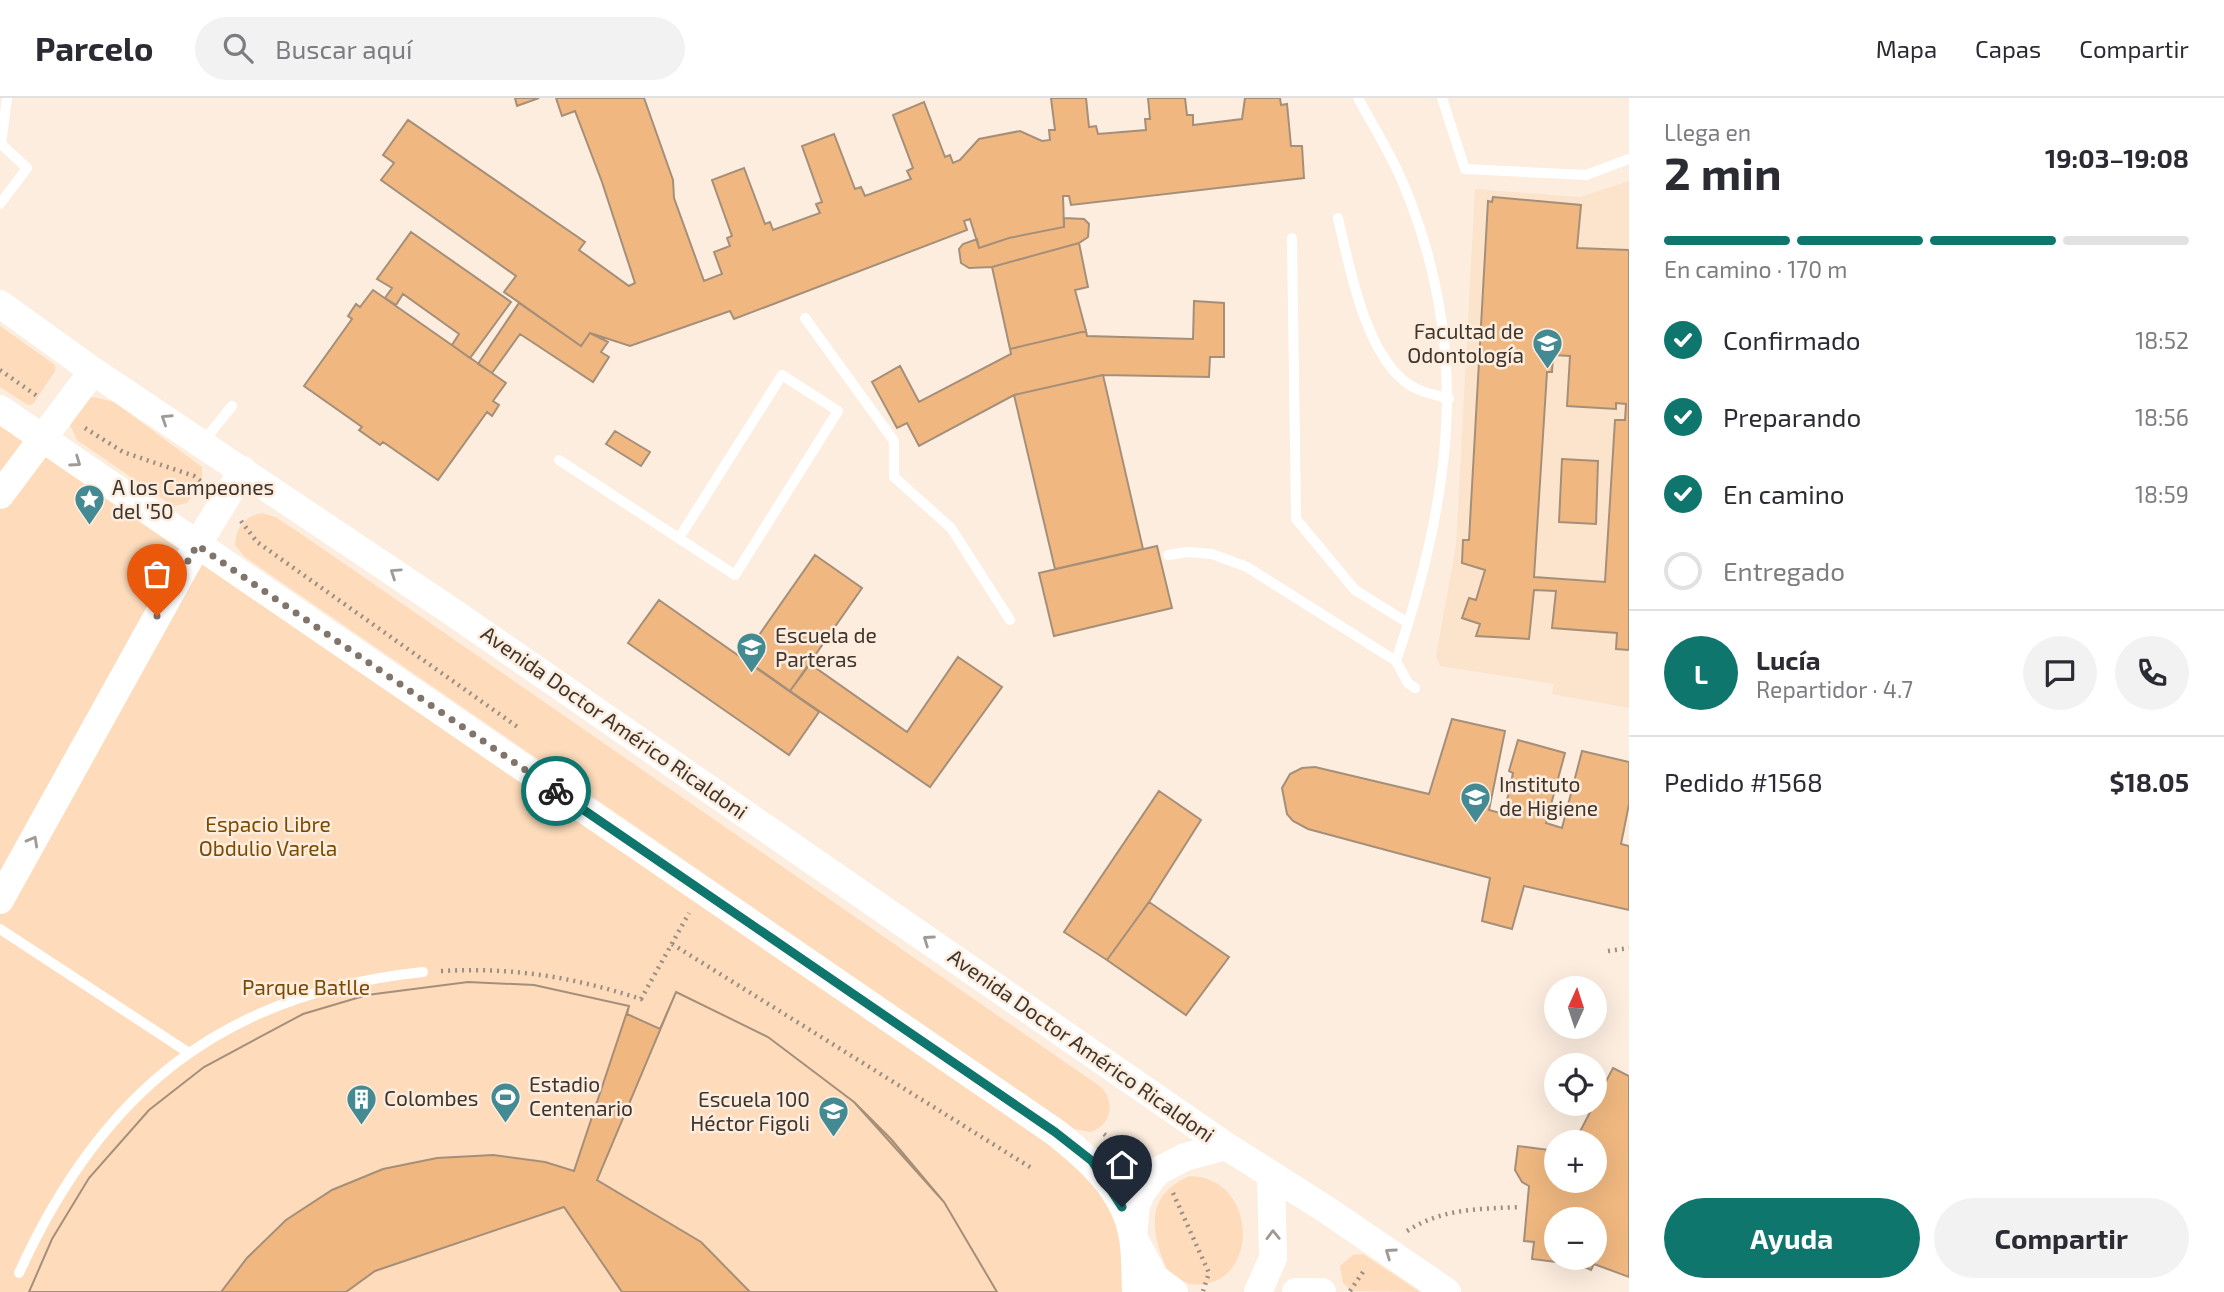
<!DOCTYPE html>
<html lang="es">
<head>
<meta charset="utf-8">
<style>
  :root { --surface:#fff; --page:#f2f2f3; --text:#2b2b33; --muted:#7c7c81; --line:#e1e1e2; --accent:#0f766e }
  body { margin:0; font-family:"Exo 2",sans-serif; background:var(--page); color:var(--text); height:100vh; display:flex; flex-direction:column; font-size:26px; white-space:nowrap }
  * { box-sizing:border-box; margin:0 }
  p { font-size:23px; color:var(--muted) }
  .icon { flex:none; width:38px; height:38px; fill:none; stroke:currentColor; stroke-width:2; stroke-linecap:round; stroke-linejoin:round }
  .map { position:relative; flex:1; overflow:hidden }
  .side { display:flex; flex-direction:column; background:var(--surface); width:595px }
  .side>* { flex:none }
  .needle { width:46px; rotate:3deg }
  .buttons { position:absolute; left:1544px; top:878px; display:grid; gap:14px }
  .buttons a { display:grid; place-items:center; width:63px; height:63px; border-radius:50%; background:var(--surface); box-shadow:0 7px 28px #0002; font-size:35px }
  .pin { position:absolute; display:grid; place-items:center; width:60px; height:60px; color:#fff; margin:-72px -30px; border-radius:50% 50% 50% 0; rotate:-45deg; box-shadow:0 0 7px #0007 }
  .pin .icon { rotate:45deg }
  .courier { position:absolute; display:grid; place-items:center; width:70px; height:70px; margin:-35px; border:5px solid #0f766e; border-radius:50%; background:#fff; color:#222; box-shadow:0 2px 9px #0007 }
  .overview em { font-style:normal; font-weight:700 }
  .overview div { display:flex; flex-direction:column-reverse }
  .overview { display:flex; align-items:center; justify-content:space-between; height:119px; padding:0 35px }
  h1 { font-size:46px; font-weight:700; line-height:52px }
  .bar { display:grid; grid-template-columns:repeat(4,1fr); gap:10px 7px; align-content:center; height:84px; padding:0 35px }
  .bar i { height:9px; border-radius:5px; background:var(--line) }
  .bar .current { background:var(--accent) }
  .bar p { grid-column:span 4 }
  .line { display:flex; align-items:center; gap:18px; padding:0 35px; border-top:2px solid var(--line) }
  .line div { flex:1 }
  .round { display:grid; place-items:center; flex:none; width:74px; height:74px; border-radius:37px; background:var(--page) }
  ol { padding:0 35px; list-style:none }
  li { display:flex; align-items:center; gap:21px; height:77px }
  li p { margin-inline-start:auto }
  li .icon { padding:7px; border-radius:50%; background:var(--accent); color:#fff; stroke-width:4 }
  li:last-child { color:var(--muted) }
  li i { width:38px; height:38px; border:4px solid var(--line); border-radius:50% }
  .cta { display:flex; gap:14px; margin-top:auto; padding:14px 35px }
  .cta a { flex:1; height:80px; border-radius:42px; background:var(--accent); color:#fff; font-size:28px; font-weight:700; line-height:80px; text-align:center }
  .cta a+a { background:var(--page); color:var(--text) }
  header { display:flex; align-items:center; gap:42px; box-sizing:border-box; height:98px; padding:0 35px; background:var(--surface); border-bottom:2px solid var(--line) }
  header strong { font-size:33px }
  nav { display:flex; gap:38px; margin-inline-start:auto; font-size:24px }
  .search { width:490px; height:63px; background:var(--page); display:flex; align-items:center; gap:18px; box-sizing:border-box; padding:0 24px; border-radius:38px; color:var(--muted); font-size:26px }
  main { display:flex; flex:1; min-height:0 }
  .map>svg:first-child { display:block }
  .built { fill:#fce3cc }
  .green { fill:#fddbbb }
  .building { fill:#f0b880; stroke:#a68f79; stroke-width:2; fill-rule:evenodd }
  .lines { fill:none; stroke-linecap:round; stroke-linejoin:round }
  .path { stroke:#9b8e83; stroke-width:4.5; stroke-dasharray:2 5; stroke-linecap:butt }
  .service { stroke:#fff; stroke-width:10 }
  .tertiary { stroke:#fff; stroke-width:28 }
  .oneway { stroke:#9f9a96 }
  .done { stroke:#81756b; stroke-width:7; stroke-dasharray:0 12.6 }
  .route { stroke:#0f766e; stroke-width:9 }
  .labels { text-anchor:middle; stroke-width:5; stroke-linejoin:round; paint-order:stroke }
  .poi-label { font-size:21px; fill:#3f352c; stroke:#fceddf; text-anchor:start }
  .street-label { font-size:21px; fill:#3f352c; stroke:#fceddf }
  .park-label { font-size:21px; fill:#7d4a02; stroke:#fceddf }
</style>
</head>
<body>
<header>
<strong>Parcelo</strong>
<div class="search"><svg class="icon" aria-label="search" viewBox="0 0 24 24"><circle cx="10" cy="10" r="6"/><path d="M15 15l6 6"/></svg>Buscar aquí</div>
<nav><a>Mapa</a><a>Capas</a><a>Compartir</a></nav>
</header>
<main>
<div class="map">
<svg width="1629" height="1194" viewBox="0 0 1629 1194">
  <rect width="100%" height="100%" fill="#fceddf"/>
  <path class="built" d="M1629,83V610L1552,596L1554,586L1440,568L1436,558L1456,447L1475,91L1580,99Z"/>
  <path class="green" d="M0,228L55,267V273L33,306L28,307L0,289Z
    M93,299L114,304L202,369V384L187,405L173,408L77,342L70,327L84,302Z
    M0,311L1112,1091L1136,1194H0Z
    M262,415L275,419L294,431L1101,989C1116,1005 1111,1026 1091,1034L1074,1031L245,459L235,447C236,430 244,418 262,415Z
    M1190,1078C1261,1080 1260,1194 1190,1186C1176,1182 1168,1176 1163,1162C1149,1124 1150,1095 1190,1078Z
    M1363,1156L1420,1194L1352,1193L1343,1185L1340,1168L1353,1157Z"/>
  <path class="building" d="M515,0H539L517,8Z
    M556,0H644L673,82L674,100L704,183L722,176L714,154L730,148L727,140L732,138L712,82L744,70L765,126L770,124L773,132L820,115L816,106L822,104L802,48L834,36L855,91L861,89L865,98L911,81L907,73L913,70L893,17L924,4L945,59L950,57L953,65L960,62L979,41L1020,33L1042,43L1050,42L1049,32H1055L1051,0H1086L1089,29L1096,28L1098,36L1146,32L1145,21H1150L1148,0H1185L1187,17H1193V27L1242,21L1245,0H1280L1281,7L1287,6L1291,48H1302L1304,80L1071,107L1069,98H1063L1064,129L1009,140L979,150L970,121L964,123L967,132L734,221L730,213L630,248L590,235L581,248L504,194L516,178L381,82L394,65L383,57L408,22L585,144L579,152L629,188L635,185L602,84L575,13L562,18Z
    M1493,99L1581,107L1577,150L1629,152V552L1616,551L1617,535L1552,530L1556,493L1534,492L1529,541L1476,538L1480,526L1462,520L1469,500L1476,502L1485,472L1462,465L1463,442H1469L1488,103L1492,104ZM1553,257L1570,258L1567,308L1616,311V305L1626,306L1625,322H1615L1605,484L1534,479L1547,274H1552Z
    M1064,120L1084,121L1089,126L1088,139L1079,145L992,169L969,170L961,165L959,151L963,146L977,141L979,150L1009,140L1064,129Z
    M411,134L511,204L470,260L452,247L459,236L403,196L396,207L385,200L392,190L377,181Z
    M1079,145L1088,189L1075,192L1086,233L1010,251L992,169Z
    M373,192L506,285L493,303L499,307L492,318L487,314L438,382L383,344L380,347L359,332L362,329L304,288L352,221L348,218L356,206L360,209Z
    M1194,203L1224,205V259H1210L1209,279L1103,277L1014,297L919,348L907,325L897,330L872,284L900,268L919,304L1011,256L1010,251L1086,233L1087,238L1193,241Z
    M519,205L581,248L590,235L608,244L601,254L609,259L593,284L520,236L492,275L478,266Z
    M1103,277L1143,451L1055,471L1014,297Z
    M615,333L650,354L641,368L606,346Z
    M1562,361L1598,363L1596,426L1559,424Z
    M1157,448L1172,510L1054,538L1039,475Z
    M815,457L862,490L790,593L743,560Z
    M659,502L819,614L789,657L628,545Z
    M958,559L1002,589L930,689L790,593L810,566L907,634Z
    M1452,621L1505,633L1489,712L1504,716L1513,675L1509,673L1518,642L1565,655L1546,725L1562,730L1582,653L1629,664V706L1621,746L1629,748V812L1524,788L1512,831L1482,823L1490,780L1308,731L1293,723L1287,716L1282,690L1290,676L1302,670L1315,669L1429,696Z
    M1159,693L1201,722L1149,804L1107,862L1064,834Z
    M1149,804L1229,859L1186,917L1107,862Z
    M468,884L534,887L629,908L627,916L660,931L676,894L768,939L854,1004L891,1041L944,1104L997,1194H622L564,1109L375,1173L346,1194H29L52,1141L89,1080L149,1012L204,969L303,916L367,897Z
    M468,884L534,887L629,908L574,1073L545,1064L493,1057L437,1060L383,1071L332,1092L286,1122L247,1160L221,1194H29L52,1141L89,1080L149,1012L204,969L303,916L367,897Z
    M676,894L768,939L854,1004L944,1104L997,1194H750L701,1144L597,1082Z
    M1613,970L1629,978V1179L1594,1166L1591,1172L1580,1167L1532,1161L1534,1144L1524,1143L1529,1088L1522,1084L1515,1072L1518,1048L1556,1053V1083H1594V1045H1574ZM1556,1122H1594V1160H1556Z"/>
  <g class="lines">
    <path class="path" d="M0,272L40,300
      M85,330L123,354L194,378L203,385
      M241,423L257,444L519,630
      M672,846L1033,1071
      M1608,853L1629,850
      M441,873C513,869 573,879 641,901L689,815
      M1104,1036L1135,1062
      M1173,1095L1209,1175L1203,1193
      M1407,1133C1443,1110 1479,1111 1520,1109
      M1350,1193L1365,1171"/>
    <path class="service" d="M1358,0C1373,28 1391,56 1403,85C1472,249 1452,398 1396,563L1408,585L1415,590
      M1442,0L1465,71L1586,77L1629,61
      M0,106L27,70L1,46L7,0
      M1338,120C1349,167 1366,263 1413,289C1423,295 1437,297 1449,301
      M1292,140L1296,421L1355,492L1408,525
      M805,220L894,343V379L951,430L1010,522
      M202,345L232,308
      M559,362L735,477L838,313L782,277L679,440
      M1168,457L1188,454L1212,456L1247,469L1396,563
      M0,831L189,955
      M19,1175C101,994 222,895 423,874"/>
    <path class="tertiary" d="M0,206L93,273L451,513L1226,1048L1327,1112L1447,1194
      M0,311L1055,1034C1089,1061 1126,1093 1133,1140C1136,1157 1135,1176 1136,1194
      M0,397L93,273
      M0,802L197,447L243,372
      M1174,1194L1155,1180L1133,1139L1136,1108L1141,1095L1158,1073L1185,1059L1226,1048
      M1258,1194L1273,1160L1271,1077
      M1296,1194H1322"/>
  </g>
  <defs><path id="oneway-chevron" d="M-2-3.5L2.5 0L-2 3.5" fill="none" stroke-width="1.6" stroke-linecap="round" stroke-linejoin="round" transform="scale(1.75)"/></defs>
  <g class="oneway">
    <use href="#oneway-chevron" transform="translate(166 321) rotate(-147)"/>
    <use href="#oneway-chevron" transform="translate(76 364) rotate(35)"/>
    <use href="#oneway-chevron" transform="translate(395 475) rotate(-146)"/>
    <use href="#oneway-chevron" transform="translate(33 743) rotate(-61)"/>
    <use href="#oneway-chevron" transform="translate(928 842) rotate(-145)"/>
    <use href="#oneway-chevron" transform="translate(1273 1137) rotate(-91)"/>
    <use href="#oneway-chevron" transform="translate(1390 1155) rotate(-145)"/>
  </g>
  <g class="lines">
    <path class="done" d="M157,518L197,447L556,693"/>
    <path class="route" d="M556,693L1055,1034L1092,1063L1122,1109"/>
  </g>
  <defs>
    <symbol id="university-pin" viewBox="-11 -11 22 30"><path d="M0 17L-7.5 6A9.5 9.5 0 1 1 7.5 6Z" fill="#438a93" stroke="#fceddf"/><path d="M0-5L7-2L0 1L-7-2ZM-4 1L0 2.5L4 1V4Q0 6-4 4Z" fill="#fff"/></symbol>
    <symbol id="sight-pin" viewBox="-11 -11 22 30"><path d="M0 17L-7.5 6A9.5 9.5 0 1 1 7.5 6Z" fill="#438a93" stroke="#fceddf"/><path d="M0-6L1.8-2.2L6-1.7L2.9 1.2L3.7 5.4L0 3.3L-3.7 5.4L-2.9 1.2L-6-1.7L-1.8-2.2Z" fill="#fff"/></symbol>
    <symbol id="stadium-pin" viewBox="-11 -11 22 30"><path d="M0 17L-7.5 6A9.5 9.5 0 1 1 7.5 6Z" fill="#438a93" stroke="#fceddf"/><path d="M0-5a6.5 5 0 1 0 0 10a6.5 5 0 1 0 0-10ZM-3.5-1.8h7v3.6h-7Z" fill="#fff"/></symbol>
    <symbol id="building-pin" viewBox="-11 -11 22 30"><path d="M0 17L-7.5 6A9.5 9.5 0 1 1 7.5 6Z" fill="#438a93" stroke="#fceddf"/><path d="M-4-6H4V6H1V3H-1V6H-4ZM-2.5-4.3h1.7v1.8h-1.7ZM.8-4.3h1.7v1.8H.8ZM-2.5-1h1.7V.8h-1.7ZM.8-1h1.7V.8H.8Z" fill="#fff"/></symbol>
    <symbol id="school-pin" viewBox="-11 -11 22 30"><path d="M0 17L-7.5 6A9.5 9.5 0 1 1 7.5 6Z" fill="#438a93" stroke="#fceddf"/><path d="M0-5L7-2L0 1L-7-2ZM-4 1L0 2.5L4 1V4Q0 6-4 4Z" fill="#fff"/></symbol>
  </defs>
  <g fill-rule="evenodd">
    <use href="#university-pin" x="1530" y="228" width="35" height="47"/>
    <use href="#sight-pin" x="72" y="384" width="35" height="47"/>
    <use href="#university-pin" x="734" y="532" width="35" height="47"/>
    <use href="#university-pin" x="1458" y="682" width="35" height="47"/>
    <use href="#stadium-pin" x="488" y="982" width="35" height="47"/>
    <use href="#building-pin" x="344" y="984" width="35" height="47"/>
    <use href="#school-pin" x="816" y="996" width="35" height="47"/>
  </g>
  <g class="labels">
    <g class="poi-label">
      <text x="1524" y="241" text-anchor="end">Facultad de<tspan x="1524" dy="24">Odontología</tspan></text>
      <text x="112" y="397">A los Campeones<tspan x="112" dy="24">del '50</tspan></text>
      <text x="775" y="545">Escuela de<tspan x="775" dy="24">Parteras</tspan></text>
      <text x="1499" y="694">Instituto<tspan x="1499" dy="24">de Higiene</tspan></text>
      <text x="529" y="994">Estadio<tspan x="529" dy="24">Centenario</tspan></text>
      <text x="384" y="1008">Colombes</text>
      <text x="810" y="1009" text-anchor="end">Escuela 100<tspan x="810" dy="24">Héctor Figoli</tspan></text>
    </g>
    <g class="street-label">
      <text transform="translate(614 625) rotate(35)" y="7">Avenida Doctor Américo Ricaldoni</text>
      <text transform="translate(1081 948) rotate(35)" y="7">Avenida Doctor Américo Ricaldoni</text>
    </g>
    <g class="park-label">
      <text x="268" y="734">Espacio Libre<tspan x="268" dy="24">Obdulio Varela</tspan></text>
      <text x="306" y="897">Parque Batlle</text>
    </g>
  </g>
</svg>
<div class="buttons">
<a><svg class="needle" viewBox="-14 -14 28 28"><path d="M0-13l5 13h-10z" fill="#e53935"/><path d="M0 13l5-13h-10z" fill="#7c7c81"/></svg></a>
<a><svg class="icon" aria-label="locate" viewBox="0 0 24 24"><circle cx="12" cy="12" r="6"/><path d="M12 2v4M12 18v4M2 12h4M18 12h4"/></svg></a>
<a>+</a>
<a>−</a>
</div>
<div class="pin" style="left:157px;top:518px;background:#ea580c"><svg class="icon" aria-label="bag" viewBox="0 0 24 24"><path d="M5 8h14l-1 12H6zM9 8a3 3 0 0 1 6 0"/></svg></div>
<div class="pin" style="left:1122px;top:1109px;background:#1f2937"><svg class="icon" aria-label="home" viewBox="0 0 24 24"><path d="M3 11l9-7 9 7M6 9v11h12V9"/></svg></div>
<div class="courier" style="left:556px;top:693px"><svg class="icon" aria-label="bike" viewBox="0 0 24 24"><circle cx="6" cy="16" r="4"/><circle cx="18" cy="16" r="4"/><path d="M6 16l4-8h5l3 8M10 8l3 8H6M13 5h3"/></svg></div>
</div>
<section class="side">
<div class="overview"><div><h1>2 min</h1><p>Llega en</p></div><em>19:03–19:08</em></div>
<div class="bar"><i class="current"></i><i class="current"></i><i class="current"></i><i></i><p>En camino · 170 m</p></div>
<ol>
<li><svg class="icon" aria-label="check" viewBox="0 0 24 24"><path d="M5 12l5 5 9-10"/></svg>Confirmado<p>18:52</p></li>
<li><svg class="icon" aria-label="check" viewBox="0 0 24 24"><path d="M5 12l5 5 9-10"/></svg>Preparando<p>18:56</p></li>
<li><svg class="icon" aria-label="check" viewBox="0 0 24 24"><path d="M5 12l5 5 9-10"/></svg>En camino<p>18:59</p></li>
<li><i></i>Entregado</li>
</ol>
<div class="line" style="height:126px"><b class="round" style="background:var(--accent);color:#fff">L</b><div><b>Lucía</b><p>Repartidor · 4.7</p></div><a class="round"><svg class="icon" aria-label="chat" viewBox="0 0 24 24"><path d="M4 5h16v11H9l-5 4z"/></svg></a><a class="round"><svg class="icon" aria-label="phone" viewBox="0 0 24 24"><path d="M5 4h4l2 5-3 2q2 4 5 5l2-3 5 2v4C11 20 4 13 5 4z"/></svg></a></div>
<div class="line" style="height:91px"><div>Pedido #1568</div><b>$18.05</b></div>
<div class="cta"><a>Ayuda</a><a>Compartir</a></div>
</section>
</main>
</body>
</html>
